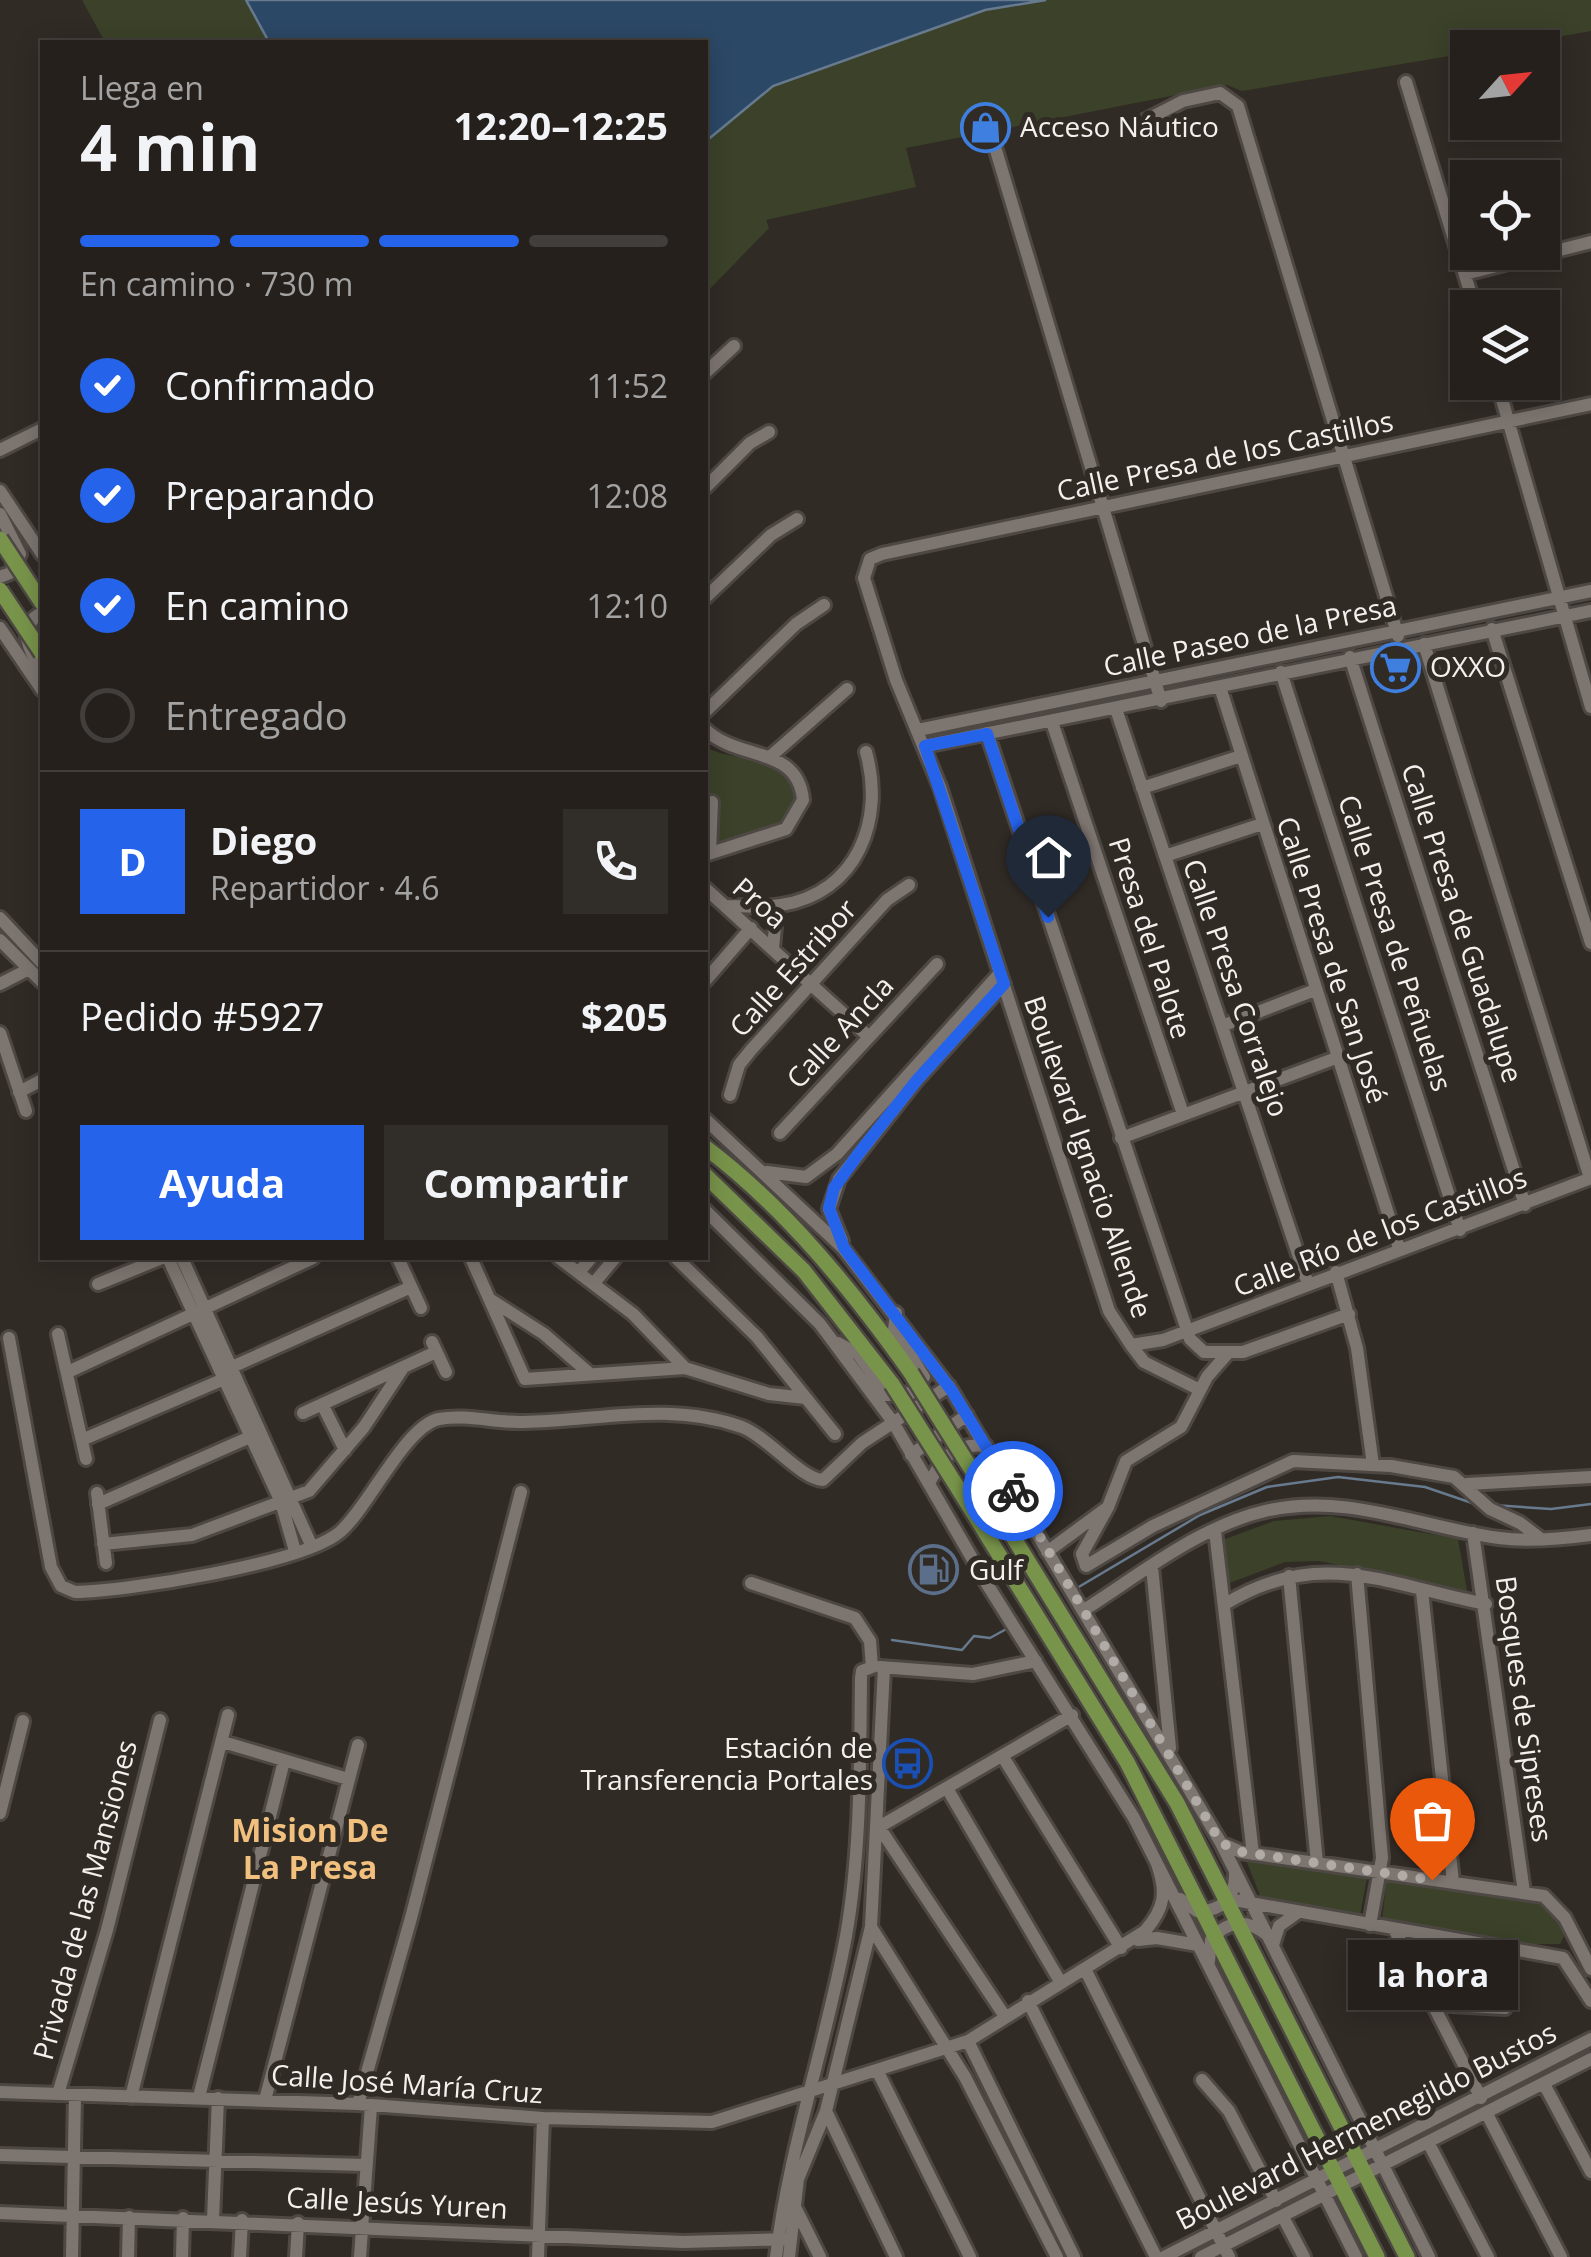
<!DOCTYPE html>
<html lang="es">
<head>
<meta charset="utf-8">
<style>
  :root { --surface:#25201c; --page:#312d29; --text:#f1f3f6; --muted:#a3a3a3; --line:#423e3b; --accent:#2563eb }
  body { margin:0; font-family:"Open Sans",sans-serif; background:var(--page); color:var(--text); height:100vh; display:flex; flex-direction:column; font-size:38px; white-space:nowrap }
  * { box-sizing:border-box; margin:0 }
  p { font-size:32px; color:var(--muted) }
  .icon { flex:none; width:55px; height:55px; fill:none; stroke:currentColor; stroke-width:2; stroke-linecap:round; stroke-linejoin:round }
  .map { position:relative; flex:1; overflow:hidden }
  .drawer { position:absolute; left:40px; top:40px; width:668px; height:1220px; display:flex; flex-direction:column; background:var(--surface); border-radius:0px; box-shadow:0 5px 25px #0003,0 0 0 2px var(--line) }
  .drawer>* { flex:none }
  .needle { width:65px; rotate:63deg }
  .controls { position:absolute; left:1450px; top:30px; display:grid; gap:20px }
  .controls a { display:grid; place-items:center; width:110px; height:110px; border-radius:0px; background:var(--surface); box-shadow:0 5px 25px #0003,0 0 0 2px var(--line); font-size:50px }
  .pin { position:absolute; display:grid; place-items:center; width:85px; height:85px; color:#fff; margin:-102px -42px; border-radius:50% 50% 50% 0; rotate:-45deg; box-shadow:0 0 10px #0007 }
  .pin .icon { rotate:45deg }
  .courier { position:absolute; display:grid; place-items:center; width:100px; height:100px; margin:-50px; border:8px solid #2563eb; border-radius:50%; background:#fff; color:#222; box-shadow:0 2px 12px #0007 }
  .bubble { position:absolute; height:70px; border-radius:0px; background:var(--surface); box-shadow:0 5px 25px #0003,0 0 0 2px var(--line); font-size:32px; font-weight:700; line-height:70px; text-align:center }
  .head em { font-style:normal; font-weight:700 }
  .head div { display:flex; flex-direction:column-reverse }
  .head { display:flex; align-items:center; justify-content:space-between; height:170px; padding:0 40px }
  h1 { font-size:65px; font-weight:700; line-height:75px }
  .bar { display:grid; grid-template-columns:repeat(4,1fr); gap:15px 10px; align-content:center; height:120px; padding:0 40px }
  .bar i { height:12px; border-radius:8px; background:var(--line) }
  .bar .selected { background:var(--accent) }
  .bar p { grid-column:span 4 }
  .line { display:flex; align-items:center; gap:25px; padding:0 40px; border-top:2px solid var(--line) }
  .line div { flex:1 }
  .round { display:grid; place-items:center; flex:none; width:105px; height:105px; border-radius:0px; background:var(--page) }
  ol { padding:0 40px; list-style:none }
  li { display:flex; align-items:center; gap:30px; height:110px }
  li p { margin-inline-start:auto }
  li .icon { padding:10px; border-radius:50%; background:var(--accent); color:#fff; stroke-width:4 }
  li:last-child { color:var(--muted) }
  li i { width:55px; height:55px; border:5px solid var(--line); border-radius:50% }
  .primary-button { display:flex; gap:20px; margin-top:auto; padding:20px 40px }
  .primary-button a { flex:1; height:115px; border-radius:0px; background:var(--accent); color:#fff; font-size:40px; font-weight:700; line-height:115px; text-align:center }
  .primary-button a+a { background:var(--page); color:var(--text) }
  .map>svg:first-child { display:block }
  .green { fill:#3b4229 }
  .water { fill:#2b4866; stroke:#677a8e; stroke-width:2.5 }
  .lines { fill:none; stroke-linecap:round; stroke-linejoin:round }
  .stream { stroke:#677a8e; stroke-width:2.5 }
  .minor-casing { stroke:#4e4844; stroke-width:18 }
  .major-casing { stroke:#4e4844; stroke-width:20 }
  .minor { stroke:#7d7570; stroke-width:12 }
  .major { stroke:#78944a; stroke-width:15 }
  .major-bridge-casing { stroke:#4e4844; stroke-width:20; stroke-linecap:butt }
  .major-bridge { stroke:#78944a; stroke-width:15 }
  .done { stroke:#b0aba7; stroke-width:10; stroke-dasharray:0 18 }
  .route { stroke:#2563eb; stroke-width:12 }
  .labels { text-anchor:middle; stroke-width:10; stroke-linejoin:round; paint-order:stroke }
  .poi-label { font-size:28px; fill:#f4f0ed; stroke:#312b26; text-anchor:start }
  .street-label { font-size:28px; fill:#f4f0ed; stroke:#312b26 }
  .quarter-label { font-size:32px; font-weight:bold; fill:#f1bf7e; stroke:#312b26 }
</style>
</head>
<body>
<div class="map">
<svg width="1591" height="2257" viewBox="0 0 1591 2257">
  <rect width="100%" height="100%" fill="#312b26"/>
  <path class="green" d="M82,0H1591V31L1500,47L1468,48L1467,53L1242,91L1227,85L906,148L916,187L766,220L769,228L705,294V42H105Z
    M705,747C746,768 808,747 795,815L766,835L705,847Z
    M1330,1516L1458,1539L1467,1591L1319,1561L1285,1562L1227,1584L1220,1541L1274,1521Z
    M1244,1855L1368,1873L1360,1915L1263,1903Z
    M1387,1875L1544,1900L1565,1934L1560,1944H1527L1382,1921Z"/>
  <path class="water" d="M246,0H1046L985,10L773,86L705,142V42H269Z"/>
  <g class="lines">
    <path class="stream" d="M1493,1505L1551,1509L1591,1504
      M1077,1588L1200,1515L1267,1487L1338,1477L1425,1487L1475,1504
      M892,1640L962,1650L974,1636L990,1638L1010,1627"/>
    <defs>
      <path id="minor" d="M1406,82L1475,308
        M986,117L1161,701
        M1144,121L1183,101L1220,93L1238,106L1398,636
        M1465,274L1591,242
        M705,373L734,346
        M1497,382L1591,707
        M1591,404L882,554L870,559L864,578L896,680L940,787L1109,1311L1131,1345L1163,1340L1591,1178
        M0,450L42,429
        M705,488L750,443L769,432
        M0,491L42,554
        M0,514L20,554L10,573L0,577
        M705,598L771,535L797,519
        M42,613C15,626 30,652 42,671
        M0,628L42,690
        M1492,629L1591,943
        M1424,644L1590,1178
        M1350,657L1525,1205
        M1281,672L1460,1230
        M1220,687L1399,1248
        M1116,709L1308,1284
        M705,712L796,624L824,605
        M1052,722L1183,1114
        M705,729C737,761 798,745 803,800L786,829L705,855
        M918,730L1591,591
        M987,733L1190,1339L1204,1352H1243L1349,1314
        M925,746L1591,611
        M771,756L847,689
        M1142,788L1241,756
        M710,852L712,802
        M1165,856L1262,824
        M705,888L869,1037
        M727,906C744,906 764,908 781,905C858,893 885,819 866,752
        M0,918L42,963
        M0,940L42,982
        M773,948L777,906
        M705,981L751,928
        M0,984L29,969
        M1222,1026L1315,990
        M0,1033L26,1111
        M19,1092L42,1080
        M730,1095L739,1065L751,1050L887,900L909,885
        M705,1119L843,1248L952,1391L1221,1843L1429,2257
        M780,1133L937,964
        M1121,1138L1336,1058
        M767,1172L806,1177L837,1154L1000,973
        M705,1210L820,1324L893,1422L987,1584L1134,1818L1356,2257
        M842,1241L829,1209L839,1179L917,1080L1004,984
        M168,1258L281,1502L295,1551
        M182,1258L312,1547
        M398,1258L421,1308
        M471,1258L525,1379L685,1368L769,1394L806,1398
        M559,1258L633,1314L685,1368
        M676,1258L757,1337L835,1434
        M580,1271L591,1258
        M1336,1272L1357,1348L1373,1465
        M594,1283L615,1258
        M98,1284L162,1258
        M491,1300L544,1334L589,1373
        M58,1334L86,1459
        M9,1338L51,1567L61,1586L75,1592C127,1591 302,1564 340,1532C369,1507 405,1426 439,1419C466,1414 496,1423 523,1422C597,1421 669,1401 742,1427C768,1437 801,1479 823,1480L862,1443L949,1386
        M432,1342L446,1372
        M838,1343L858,1354L887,1395L912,1393L924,1377L894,1330L896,1313
        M1131,1345L1144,1362L1200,1390
        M232,1367L411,1287
        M68,1372L313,1258
        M322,1404L345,1450
        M303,1413L436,1352
        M84,1439L224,1379
        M911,1455L967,1415
        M929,1483C944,1456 954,1443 986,1446
        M1467,1484L1591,1477
        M97,1493L106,1563
        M98,1504L250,1437
        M1108,1507L1082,1554L1086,1566L1153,1526L1293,1461L1391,1466L1454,1477L1490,1509L1520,1523L1541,1539
        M1215,1531L1253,1854
        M1473,1533L1524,1892
        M103,1544L192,1535L309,1491L364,1427L403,1368
        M1047,1552L1108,1507L1126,1461L1181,1427L1207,1377L1227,1354
        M1152,1567L1170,1748
        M1357,1574L1382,1858L1370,1925
        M1289,1576L1317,1863
        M751,1583L855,1618L870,1641L872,1667
        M1422,1591L1453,1882
        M1225,1604C1320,1546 1387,1585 1486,1604
        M1084,1610C1139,1575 1200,1526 1265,1511C1347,1492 1419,1527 1499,1538C1529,1542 1561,1539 1591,1535
        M880,1667L973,1674L1036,1661
        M223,1742L348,1779
        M1003,1757L1121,1948
        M948,1790L1061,1983
        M0,1813L23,1721
        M879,1827L1004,2015
        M879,1827L1072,1715
        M1223,1844L1241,1852L1544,1896L1565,1918L1591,1969
        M1180,1899L1197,1911C1221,1912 1236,1897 1235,1873
        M1228,1899L1563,1958L1591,2001
        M871,1927L965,2077L1057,2257
        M1394,1929L1481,2098
        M1138,1940L1157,1938L1198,1945
        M1273,1945L1279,1926L1297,1913
        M1209,1961L1211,1940C1226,1921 1246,1918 1266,1934
        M1085,1969L1229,2257
        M1028,2001L1156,2257
        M1433,2004L1505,2008
        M968,2041L1074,2257
        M877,2070L970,2257
        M1202,2080L1229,2111L1276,2201
        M1544,2084L1591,2172
        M0,2092L358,2104L543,2118L712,2122L968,2041L1145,1931C1165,1908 1167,1892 1157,1864
        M58,2094L107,1930L160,1720
        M131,2097L228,1715
        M199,2097L284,1761
        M265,2100L358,1745
        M358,2104L411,1918L521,1492
        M826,2111L896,2257
        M1487,2114L1561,2257
        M1429,2144L1488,2257
        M0,2155L365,2165
        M795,2207L820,2257
        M0,2213L683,2242L791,2239
        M1283,2217L1304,2257
        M213,2219L218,2098
        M72,2257L75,2095
        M128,2257L129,2217
        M182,2257L183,2218
        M240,2257L242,2220
        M296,2257L298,2223
        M360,2257L371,2106
        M538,2257L543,2118
        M776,2257C789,2148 826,2044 846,1936C861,1851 860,1764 861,1678L862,1671L872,1667
        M789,2257L798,2179L826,2111L871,1927L884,1668
        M1164,2257L1591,2039
        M1201,2257L1591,2059"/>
      <path id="major" d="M705,1147C786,1208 853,1291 911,1373
        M705,1175L804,1271L892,1384
        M973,1472L1177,1803L1407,2257
        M956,1485L1127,1762L1377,2257"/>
    </defs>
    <use href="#minor" class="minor-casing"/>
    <use href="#major" class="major-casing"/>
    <use href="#minor" class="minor"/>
    <use href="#major" class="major"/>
    <defs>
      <path id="major-bridge" d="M0,539L42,603
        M0,590L42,653
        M911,1373L973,1472
        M892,1384L956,1485"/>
    </defs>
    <use href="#major-bridge" class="major-bridge-casing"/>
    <use href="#major-bridge" class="major-bridge"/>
  </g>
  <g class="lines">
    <path class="done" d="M1013,1491L1221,1843L1242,1852L1432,1880"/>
    <path class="route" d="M1013,1491L952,1391L844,1248L829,1208L834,1188L859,1153L917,1080L1004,984L925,746L987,734L1048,917"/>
  </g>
  <defs>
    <symbol id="shop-ring" viewBox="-11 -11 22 22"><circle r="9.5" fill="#312b26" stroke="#3f7fe0" stroke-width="1.5"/><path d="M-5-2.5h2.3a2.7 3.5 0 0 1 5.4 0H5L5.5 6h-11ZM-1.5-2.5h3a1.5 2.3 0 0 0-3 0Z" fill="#3f7fe0"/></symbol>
    <symbol id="supermarket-ring" viewBox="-11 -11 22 22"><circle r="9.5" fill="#312b26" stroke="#3f7fe0" stroke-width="1.5"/><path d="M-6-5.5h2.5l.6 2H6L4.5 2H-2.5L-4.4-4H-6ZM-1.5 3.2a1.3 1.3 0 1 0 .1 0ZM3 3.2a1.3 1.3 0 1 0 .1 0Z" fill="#3f7fe0"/></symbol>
    <symbol id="fuel-ring" viewBox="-11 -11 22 22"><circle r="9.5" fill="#312b26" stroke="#5c6f8a" stroke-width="1.5"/><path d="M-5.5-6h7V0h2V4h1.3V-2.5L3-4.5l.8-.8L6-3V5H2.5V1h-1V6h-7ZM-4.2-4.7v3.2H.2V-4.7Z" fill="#5c6f8a"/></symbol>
    <symbol id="bus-ring" viewBox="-11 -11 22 22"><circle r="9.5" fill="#312b26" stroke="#1a4fb4" stroke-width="1.5"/><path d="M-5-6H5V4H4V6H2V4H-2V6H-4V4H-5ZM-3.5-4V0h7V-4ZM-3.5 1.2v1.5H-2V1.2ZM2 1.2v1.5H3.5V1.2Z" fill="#1a4fb4"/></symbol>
  </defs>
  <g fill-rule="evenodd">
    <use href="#shop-ring" x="958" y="100" width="55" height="55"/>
    <use href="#supermarket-ring" x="1368" y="640" width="55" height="55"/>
    <use href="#fuel-ring" x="906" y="1542" width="55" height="55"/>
    <use href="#bus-ring" x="880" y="1736" width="55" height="55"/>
  </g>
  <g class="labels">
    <g class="poi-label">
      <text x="1020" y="137">Acceso Náutico</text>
      <text x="1430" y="677">OXXO</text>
      <text x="969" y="1580">Gulf</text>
      <text x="873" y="1758" text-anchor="end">Estación de<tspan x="873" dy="32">Transferencia Portales</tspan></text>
    </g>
    <g class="street-label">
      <text transform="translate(1225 456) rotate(-12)" y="10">Calle Presa de los Castillos</text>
      <text transform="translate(1250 636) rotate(-12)" y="10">Calle Paseo de la Presa</text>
      <text transform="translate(760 903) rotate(41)" y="10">Proa</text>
      <text transform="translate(1462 923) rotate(72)" y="10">Calle Presa de Guadalupe</text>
      <text transform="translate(1150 938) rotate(72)" y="10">Presa del Palote</text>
      <text transform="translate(1395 943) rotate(72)" y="10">Calle Presa de Peñuelas</text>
      <text transform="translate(1332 960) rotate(72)" y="10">Calle Presa de San José</text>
      <text transform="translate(793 968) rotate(-48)" y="10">Calle Estribor</text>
      <text transform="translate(1236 988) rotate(71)" y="10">Calle Presa Corralejo</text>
      <text transform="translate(840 1032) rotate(-47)" y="10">Calle Ancla</text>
      <text transform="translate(1088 1157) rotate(71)" y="10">Boulevard Ignacio Allende</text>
      <text transform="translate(1380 1232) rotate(-21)" y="10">Calle Río de los Castillos</text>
      <text transform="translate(1524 1709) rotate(82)" y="10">Bosques de Sipreses</text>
      <text transform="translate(85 1900) rotate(-75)" y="10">Privada de las Mansiones</text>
      <text transform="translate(407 2084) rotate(4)" y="10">Calle José María Cruz</text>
      <text transform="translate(1366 2126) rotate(-27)" y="10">Boulevard Hermenegildo Bustos</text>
      <text transform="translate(397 2203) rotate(3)" y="10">Calle Jesús Yuren</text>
    </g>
    <g class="quarter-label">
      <text x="310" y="1842">Mision De<tspan x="310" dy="37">La Presa</tspan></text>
    </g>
  </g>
</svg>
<div class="controls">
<a><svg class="needle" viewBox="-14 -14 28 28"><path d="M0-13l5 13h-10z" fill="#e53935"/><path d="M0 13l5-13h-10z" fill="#a3a3a3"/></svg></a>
<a><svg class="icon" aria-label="locate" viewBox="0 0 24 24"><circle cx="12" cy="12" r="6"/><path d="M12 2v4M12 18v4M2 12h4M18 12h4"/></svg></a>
<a><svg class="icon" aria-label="layers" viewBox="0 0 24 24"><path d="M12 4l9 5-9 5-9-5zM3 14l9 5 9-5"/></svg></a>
</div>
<div class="pin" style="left:1432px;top:1880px;background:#ea580c"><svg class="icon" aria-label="bag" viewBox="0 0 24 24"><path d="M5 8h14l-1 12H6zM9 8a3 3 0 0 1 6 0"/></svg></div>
<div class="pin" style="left:1048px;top:917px;background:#1f2937"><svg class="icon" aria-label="home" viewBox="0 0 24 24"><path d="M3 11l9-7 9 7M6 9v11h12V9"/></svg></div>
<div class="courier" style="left:1013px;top:1491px"><svg class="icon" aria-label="bike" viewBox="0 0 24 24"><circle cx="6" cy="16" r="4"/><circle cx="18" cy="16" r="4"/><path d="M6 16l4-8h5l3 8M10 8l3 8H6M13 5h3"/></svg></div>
<div class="bubble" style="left:1348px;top:1940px;width:170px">la hora</div>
<section class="drawer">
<div class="head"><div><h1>4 min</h1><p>Llega en</p></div><em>12:20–12:25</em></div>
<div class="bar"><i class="selected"></i><i class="selected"></i><i class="selected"></i><i></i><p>En camino · 730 m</p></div>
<ol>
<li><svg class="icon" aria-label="check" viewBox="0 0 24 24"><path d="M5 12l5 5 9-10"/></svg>Confirmado<p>11:52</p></li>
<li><svg class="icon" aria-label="check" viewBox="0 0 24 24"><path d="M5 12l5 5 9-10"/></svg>Preparando<p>12:08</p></li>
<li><svg class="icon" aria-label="check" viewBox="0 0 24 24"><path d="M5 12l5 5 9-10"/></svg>En camino<p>12:10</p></li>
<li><i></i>Entregado</li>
</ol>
<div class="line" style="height:180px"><b class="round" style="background:var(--accent);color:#fff">D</b><div><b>Diego</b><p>Repartidor · 4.6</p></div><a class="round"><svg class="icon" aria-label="phone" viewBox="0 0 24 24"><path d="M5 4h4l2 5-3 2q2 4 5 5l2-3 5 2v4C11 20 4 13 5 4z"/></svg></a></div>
<div class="line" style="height:130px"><div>Pedido #5927</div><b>$205</b></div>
<div class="primary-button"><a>Ayuda</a><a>Compartir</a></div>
</section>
</div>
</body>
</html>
